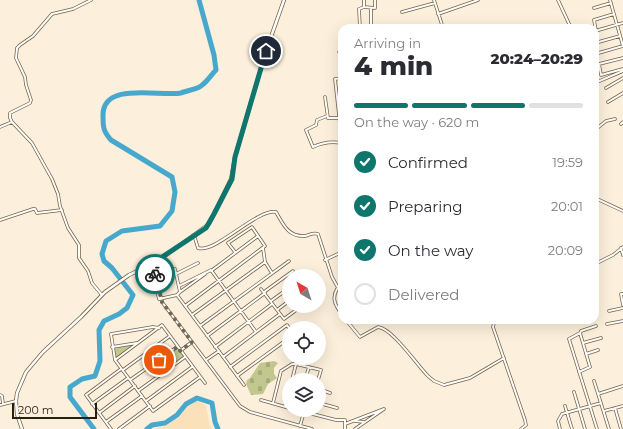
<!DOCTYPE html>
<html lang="en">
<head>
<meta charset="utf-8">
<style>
  :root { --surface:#fff; --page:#f2f2f3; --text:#2b2b33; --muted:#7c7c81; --line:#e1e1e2; --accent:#0f766e }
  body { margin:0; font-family:Montserrat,sans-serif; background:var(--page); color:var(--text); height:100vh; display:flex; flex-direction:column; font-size:15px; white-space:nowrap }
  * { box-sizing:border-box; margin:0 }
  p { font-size:13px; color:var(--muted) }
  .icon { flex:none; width:22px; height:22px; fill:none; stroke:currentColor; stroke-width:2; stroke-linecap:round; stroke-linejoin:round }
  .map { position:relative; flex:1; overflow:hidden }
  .sheet { position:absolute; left:338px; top:24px; width:261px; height:300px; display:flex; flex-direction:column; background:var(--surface); border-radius:12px; box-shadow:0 4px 16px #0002 }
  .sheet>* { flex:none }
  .needle { width:26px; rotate:321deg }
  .tools { position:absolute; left:282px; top:269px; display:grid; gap:8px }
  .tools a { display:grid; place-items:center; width:44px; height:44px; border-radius:50%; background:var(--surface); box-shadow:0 4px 16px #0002; font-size:20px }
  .scale { position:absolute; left:12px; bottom:10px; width:85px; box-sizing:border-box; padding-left:4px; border:2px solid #261f12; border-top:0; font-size:11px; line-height:14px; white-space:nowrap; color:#261f12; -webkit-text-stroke:3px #fcefdb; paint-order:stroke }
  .pin { position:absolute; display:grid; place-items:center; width:34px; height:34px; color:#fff; margin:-17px; border:2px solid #fff; border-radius:50%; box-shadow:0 1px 4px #0007 }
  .courier { position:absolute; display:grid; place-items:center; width:40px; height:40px; margin:-20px; border:3px solid #0f766e; border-radius:50%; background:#fff; color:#222; box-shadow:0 1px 5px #0007 }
  .head em { font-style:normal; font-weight:800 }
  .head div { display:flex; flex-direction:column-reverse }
  .head { display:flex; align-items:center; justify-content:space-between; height:68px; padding:0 16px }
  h1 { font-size:26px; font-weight:800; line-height:30px }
  .bar { display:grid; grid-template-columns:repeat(4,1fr); gap:6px 4px; align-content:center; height:48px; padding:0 16px }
  .bar i { height:5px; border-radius:3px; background:var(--line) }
  .bar .current { background:var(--accent) }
  .bar p { grid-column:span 4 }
  ol { padding:0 16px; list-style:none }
  li { display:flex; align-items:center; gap:12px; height:44px }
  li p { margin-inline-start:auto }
  li .icon { padding:4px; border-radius:50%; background:var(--accent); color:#fff; stroke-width:4 }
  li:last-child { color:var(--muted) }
  li i { width:22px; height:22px; border:2px solid var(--line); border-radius:50% }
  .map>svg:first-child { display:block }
  .built { fill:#fbe1b9 }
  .cemetery { fill:url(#cemetery-stones) }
  .green { fill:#c2c68f }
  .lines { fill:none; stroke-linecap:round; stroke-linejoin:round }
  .river { stroke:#47a8cd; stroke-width:5 }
  .minor-casing { stroke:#756245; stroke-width:3.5 }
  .tertiary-casing { stroke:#756245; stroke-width:4 }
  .minor { stroke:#fff; stroke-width:2 }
  .tertiary { stroke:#fff; stroke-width:2.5 }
  .done { stroke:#716858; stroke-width:4; stroke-dasharray:0 7.2 }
  .route { stroke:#0f766e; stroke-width:5 }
</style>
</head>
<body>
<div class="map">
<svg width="623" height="429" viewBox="0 0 623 429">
  <defs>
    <pattern id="cemetery-stones" width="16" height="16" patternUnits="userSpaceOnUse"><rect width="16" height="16" fill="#c2c68f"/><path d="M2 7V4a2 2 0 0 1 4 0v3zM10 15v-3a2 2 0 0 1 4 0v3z" fill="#a7aa7a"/></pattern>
  </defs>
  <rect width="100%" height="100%" fill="#fcefdb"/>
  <path class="built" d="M192,401H199L206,406L210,425L212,429H154L163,427L180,415L188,403Z"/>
  <path class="cemetery" d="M274,361L278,363L274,368V374L277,378L268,384L263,394L251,395L246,384L247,380L250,378L260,363Z"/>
  <path class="green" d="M136,344L116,359L113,347Z
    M177,348L184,357L177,362L171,353Z"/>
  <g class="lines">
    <path class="river" d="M94,429L70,397V387L82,379L95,376L100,361L99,330L104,321L119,314L127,308L133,295L112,268L104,261L102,254L106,241L122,231L160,226L172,211L175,192L172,177L111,140C103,131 103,127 103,115C103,81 161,97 181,93C186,91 197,89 201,86C207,82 211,75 216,70L214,55L199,0
      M147,429L152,425L165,423L177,415L186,404L197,398L212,403L215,422L218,429"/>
    <defs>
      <path id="minor" d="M434,0L443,28
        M558,0L571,28
        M364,7L375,8V0
        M371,8V28
        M594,8L611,3
        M402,12L435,3
        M438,14L478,0
        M360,28L359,9L364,7V0
        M595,31L623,23
        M596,31L594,20L614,14
        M595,43L620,36
        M339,52H342
        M595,53V54L623,46L610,0
        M623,58L599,64L601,75L623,69
        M342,78L335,79L340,124L342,127
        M595,83L623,71
        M606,88L623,78
        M325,97L328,118H339
        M608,102L623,93
        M327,116L317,120L316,125L306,130L313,147C323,142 331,141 342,143
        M12,122L32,143L52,179L58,194L60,206L68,228L79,245V258L88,271L92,283L102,295
        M621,124L623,122
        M0,127L12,122L10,118V113L30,103L31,100L26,85L25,77L16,58L17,48L20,45L33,36L52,14L73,9L91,0
        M595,130L606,121L615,119
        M595,198L623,211
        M0,220L33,209H35L37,213L62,210
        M194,235L198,248C215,254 256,209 276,212C283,224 288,237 305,236C310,235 313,232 318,234L332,277L342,295
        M263,248L265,262L272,273
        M621,248L623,255
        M325,260L342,252
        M153,263L162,302L240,406L250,412L312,429
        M150,264L159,299L177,295L180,292L175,269
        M595,264L613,255L623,247
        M211,271L258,236
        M176,274L198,263
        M179,286L211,270L256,332
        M261,289L284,319L299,308
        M337,289C331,299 336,306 342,315
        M180,292L205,274
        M264,292L293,271
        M623,294H621L623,305
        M177,295L244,385
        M271,301L289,288
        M185,306L265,246L252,227L228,243L235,252
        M277,310L289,301
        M609,311L623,308
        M192,315L265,262
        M346,320L360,337L378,327C392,328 417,365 428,376L434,381L444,385L470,378L504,358
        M501,320L494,323L493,327L525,420L526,425L521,429
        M607,324L623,321
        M200,326L289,261
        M596,326L581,331L580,333L569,339L597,429
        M159,328L153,327L111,334L115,360L153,411L200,377
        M207,336L265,293
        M583,343L601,338
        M112,347L137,343
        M215,347L272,304
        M180,351L192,342
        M586,354L598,350
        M223,357L280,314
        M115,360L162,325L205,383
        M206,360L219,351
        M230,367L287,325L289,328
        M123,370L170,336
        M579,372L590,367L580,333
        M237,376L289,338
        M130,380L177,347
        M292,380L296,364
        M305,380L309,367
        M594,381L609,429
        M319,389L330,393
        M138,391L185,357
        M574,392L585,429
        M598,394L623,386
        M0,395L2,396L3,404
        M261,400L289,408
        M146,401L192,367
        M273,403L281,371L292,364H296L321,370L318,380
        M319,403L337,408
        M92,404L128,378
        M0,405L16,401
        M565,406L572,429
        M285,407L289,391
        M615,408L621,429
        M297,410L336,420H345V429
        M604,411L623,406
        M99,413L135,386
        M355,421L364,422
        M106,422L142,396
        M345,424L384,409L355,429
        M300,426L304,412
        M111,429L86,395L121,369
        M119,429L150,406
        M560,429L558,421L562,414L601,403"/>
      <path id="tertiary" d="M22,429L17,414L16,401L17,393L26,372L43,352L81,317L105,292L129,275L158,261L209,224L231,179L235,157L266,51L284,0"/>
    </defs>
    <use href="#minor" class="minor-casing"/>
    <use href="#tertiary" class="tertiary-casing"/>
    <use href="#minor" class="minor"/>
    <use href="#tertiary" class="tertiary"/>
  </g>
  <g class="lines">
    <path class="done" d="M155,274L162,302L192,342L180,351L177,347L159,360"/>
    <path class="route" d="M155,274L153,263L206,228L214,214L232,179L235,157L266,51"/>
  </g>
</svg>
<div class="tools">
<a><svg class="needle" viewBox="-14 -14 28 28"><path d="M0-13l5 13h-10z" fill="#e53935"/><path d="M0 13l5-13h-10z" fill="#7c7c81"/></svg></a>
<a><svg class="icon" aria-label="locate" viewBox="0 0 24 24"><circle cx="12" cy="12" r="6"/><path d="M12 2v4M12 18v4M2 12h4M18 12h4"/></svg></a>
<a><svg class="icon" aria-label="layers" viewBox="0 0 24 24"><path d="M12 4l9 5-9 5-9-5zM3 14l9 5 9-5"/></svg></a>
</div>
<div class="scale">200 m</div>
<div class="pin" style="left:159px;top:360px;background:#ea580c"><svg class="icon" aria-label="bag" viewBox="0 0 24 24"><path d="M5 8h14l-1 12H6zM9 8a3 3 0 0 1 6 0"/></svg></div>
<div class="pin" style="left:266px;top:51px;background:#1f2937"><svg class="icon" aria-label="home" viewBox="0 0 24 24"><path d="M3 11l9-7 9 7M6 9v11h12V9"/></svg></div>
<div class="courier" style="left:155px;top:274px"><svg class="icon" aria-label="bike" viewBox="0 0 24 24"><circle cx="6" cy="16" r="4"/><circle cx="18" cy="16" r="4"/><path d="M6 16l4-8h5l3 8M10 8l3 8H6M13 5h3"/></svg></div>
<section class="sheet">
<div class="head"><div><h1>4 min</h1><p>Arriving in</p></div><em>20:24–20:29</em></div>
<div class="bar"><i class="current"></i><i class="current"></i><i class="current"></i><i></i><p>On the way · 620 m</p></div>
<ol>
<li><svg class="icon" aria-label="check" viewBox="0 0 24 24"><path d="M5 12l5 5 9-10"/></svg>Confirmed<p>19:59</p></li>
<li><svg class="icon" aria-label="check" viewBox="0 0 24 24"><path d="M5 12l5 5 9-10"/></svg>Preparing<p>20:01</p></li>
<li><svg class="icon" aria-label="check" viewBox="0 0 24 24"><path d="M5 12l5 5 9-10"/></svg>On the way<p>20:09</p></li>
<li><i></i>Delivered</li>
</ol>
</section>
</div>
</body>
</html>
